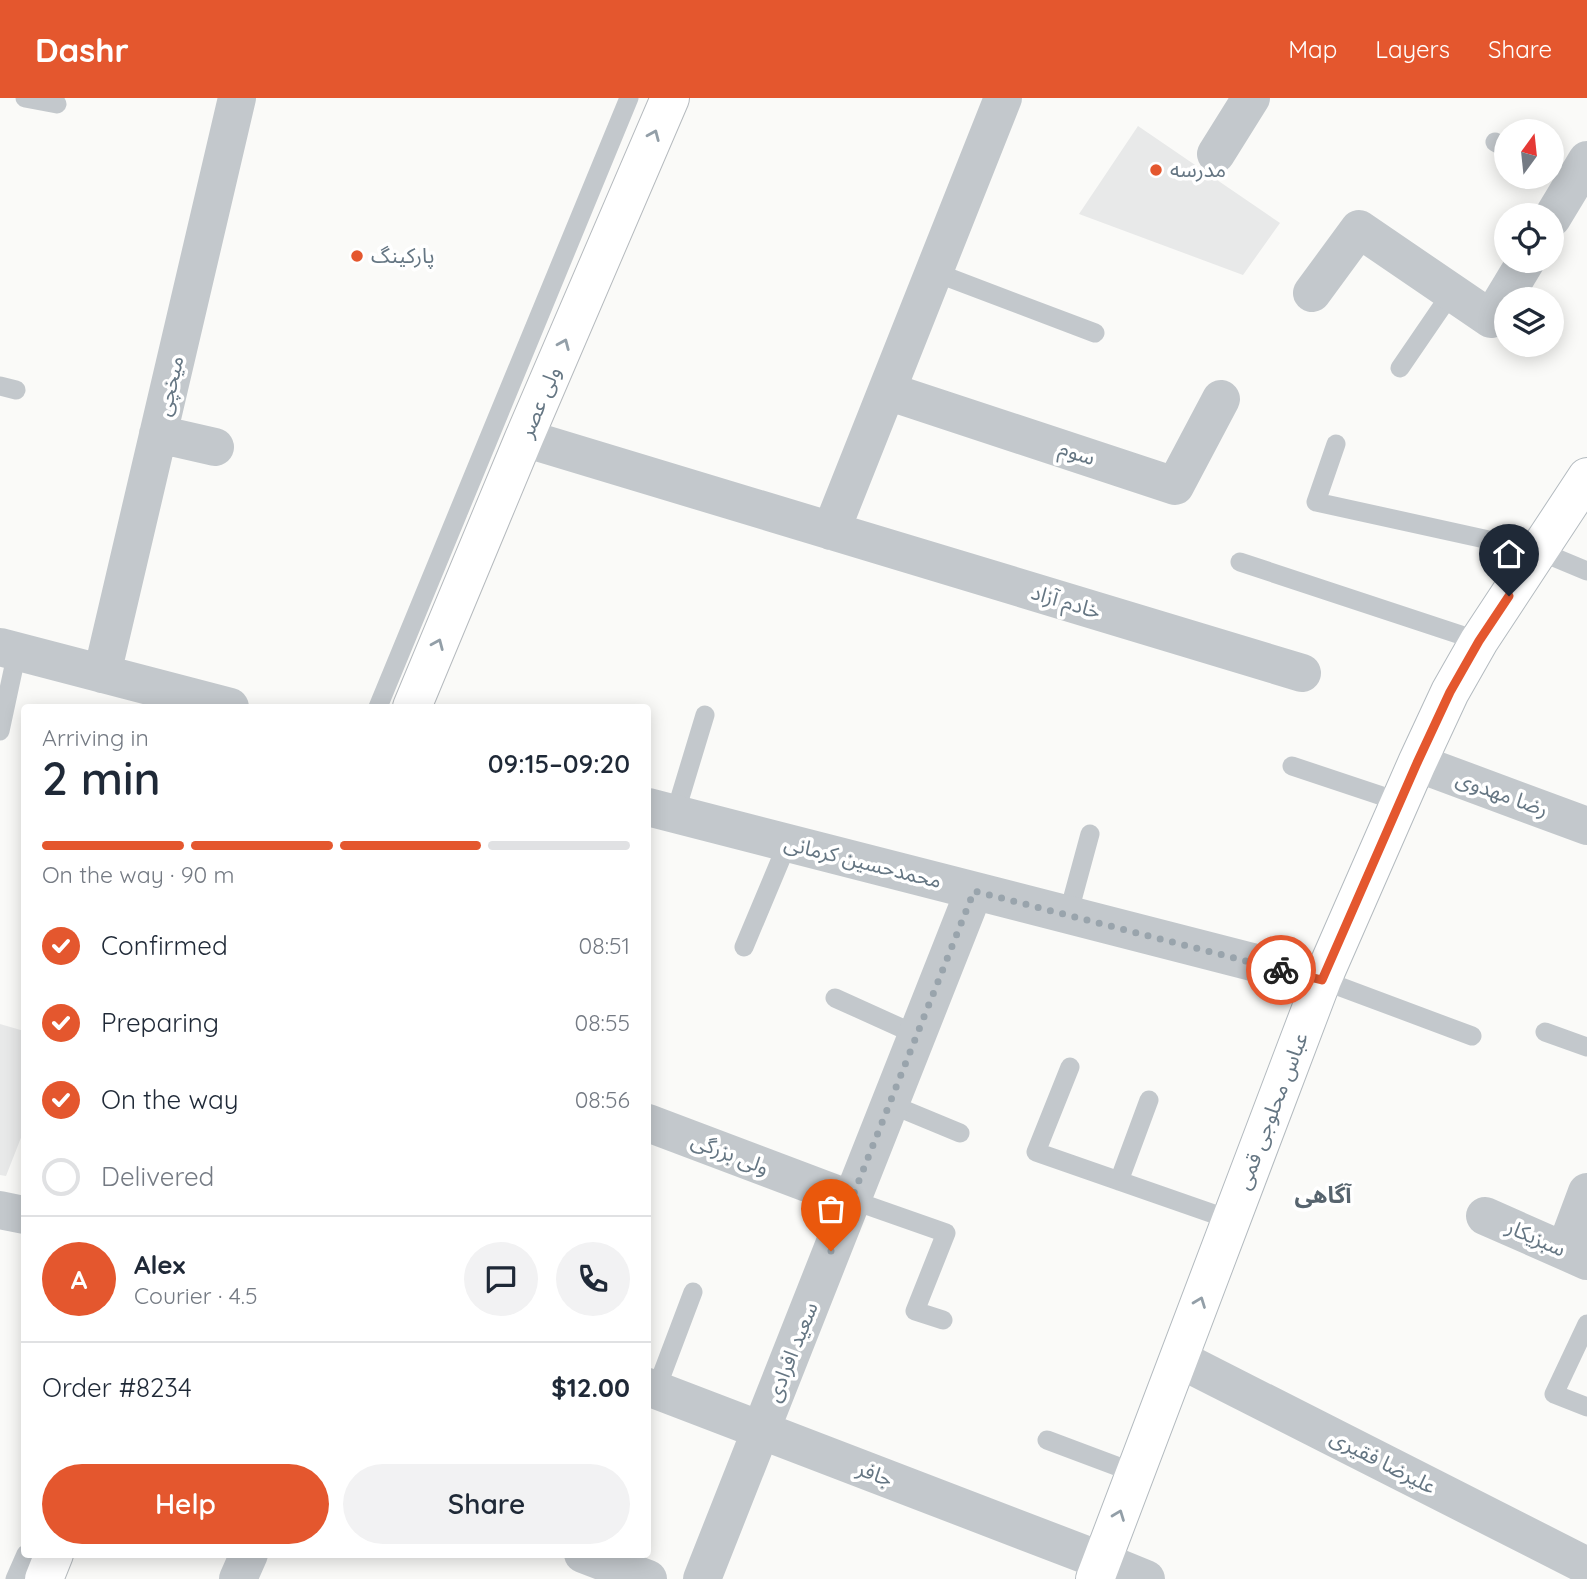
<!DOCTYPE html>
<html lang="en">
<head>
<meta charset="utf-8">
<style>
  :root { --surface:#fff; --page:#f2f2f3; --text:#1f2937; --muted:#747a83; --line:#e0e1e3; --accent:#e4572e }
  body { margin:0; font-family:Quicksand,"Noto Sans Arabic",sans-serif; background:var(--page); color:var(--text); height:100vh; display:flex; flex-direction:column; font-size:26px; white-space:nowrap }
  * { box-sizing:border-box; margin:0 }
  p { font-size:23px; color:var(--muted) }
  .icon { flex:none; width:38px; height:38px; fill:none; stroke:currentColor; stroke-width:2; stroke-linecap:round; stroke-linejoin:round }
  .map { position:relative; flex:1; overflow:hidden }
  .details { position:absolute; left:21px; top:606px; width:630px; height:854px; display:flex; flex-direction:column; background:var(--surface); border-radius:7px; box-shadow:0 4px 18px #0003 }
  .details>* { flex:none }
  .needle { width:46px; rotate:15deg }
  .fabs { position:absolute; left:1494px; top:21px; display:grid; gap:14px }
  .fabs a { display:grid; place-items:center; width:70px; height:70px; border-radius:50%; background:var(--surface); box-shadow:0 4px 18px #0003; font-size:35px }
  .pin { position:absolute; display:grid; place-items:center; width:60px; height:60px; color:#fff; margin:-72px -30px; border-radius:50% 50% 50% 0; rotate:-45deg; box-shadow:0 0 7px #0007 }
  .pin .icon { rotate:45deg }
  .courier { position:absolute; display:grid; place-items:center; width:70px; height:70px; margin:-35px; border:5px solid #e4572e; border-radius:50%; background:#fff; color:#222; box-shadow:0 2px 9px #0007 }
  .headline em { font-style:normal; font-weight:600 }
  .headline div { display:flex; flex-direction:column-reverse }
  .headline { display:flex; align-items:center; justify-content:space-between; height:119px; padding:0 21px }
  h1 { font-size:46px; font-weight:600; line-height:52px }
  .bar { display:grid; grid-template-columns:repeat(4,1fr); gap:10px 7px; align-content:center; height:84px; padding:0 21px }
  .bar i { height:9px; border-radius:5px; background:var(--line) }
  .bar .active { background:var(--accent) }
  .bar p { grid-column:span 4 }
  .line { display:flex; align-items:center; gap:18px; padding:0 21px; border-top:2px solid var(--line) }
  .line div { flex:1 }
  .round { display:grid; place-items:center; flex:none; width:74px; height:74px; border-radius:37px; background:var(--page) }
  ol { padding:0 21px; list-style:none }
  li { display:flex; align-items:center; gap:21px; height:77px }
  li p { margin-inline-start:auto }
  li .icon { padding:7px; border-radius:50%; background:var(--accent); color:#fff; stroke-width:4 }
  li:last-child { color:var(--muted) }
  li i { width:38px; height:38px; border:4px solid var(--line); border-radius:50% }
  .action { display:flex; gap:14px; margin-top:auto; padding:14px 21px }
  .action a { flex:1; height:80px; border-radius:42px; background:var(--accent); color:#fff; font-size:28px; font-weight:600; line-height:80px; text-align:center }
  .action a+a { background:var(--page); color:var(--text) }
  header { display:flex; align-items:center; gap:42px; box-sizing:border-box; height:98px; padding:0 35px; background:var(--accent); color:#fff }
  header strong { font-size:33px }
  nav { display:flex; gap:38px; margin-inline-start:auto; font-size:24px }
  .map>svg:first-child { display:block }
  .built { fill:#e8e9e9 }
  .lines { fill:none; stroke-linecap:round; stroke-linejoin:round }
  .secondary-casing { stroke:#b3babf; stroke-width:40 }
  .primary-casing { stroke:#b5babe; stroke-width:40 }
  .lane { stroke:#c3c8cc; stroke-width:19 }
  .street { stroke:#c3c8cc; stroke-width:38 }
  .secondary { stroke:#fff; stroke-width:38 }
  .primary { stroke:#fff; stroke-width:38 }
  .oneway { stroke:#939fa8 }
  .done { stroke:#99a4ac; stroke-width:7; stroke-dasharray:0 12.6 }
  .route { stroke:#e4572e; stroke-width:9 }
  .poi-dot { fill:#e4572e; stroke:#fff; stroke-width:2.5 }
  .labels { text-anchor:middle; stroke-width:7; stroke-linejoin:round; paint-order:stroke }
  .poi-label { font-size:21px; fill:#657683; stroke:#fff; text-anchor:start }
  .street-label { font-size:21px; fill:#657683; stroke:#fff }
  .neighbourhood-label { font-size:23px; font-weight:bold; fill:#57646e; stroke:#fff }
</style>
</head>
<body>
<header>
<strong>Dashr</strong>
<nav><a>Map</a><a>Layers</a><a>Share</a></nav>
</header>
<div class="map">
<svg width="1587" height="1481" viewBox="0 0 1587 1481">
  <rect width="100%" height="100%" fill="#fafaf8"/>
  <path class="built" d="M1138,28L1280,125L1243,177L1079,116Z
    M0,926L24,933V1032L6,1078L0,1077Z"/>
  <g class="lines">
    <defs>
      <path id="secondary" d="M1095,1481L1322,882L1417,665L1450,594L1479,543L1587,379"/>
      <path id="primary" d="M412,609L524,340L670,0
        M44,1481L54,1456"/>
    </defs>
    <use href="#secondary" class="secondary-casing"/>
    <use href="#primary" class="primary-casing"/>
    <path class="lane" d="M25,0L57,6
      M1495,44L1507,51
      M934,174L1095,235
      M1400,270L1452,194
      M0,288L16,292
      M1336,346L1316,404L1539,453L1587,473
      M1240,464L1479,543
      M378,609L629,0
      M0,633L17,554
      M1292,668L1400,704
      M675,716L705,617
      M1068,817L1090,736
      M744,849L788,744
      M1322,882L1472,938
      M835,900L917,937
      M1545,934L1587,949
      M1070,969L1036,1054L1231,1122
      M890,1006L960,1035
      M1119,1083L1149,1002
      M852,1102L946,1135L915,1213L943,1222
      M1587,1226L1554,1296L1587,1309
      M656,1292L693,1194
      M1047,1342L1135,1375
      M15,1481L26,1456"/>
    <path class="street" d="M1216,56L1251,0
      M1552,120L1587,62
      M1312,195L1359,131L1491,221L1526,163
      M887,293L1175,388L1221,301
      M158,336L215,349
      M524,340L1302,575
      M831,433L1003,0
      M0,549L230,609
      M102,576L237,0
      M1417,665L1587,728
      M648,709L1322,882
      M648,1025L852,1102
      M0,1112L24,1117
      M1485,1118L1587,1163
      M1565,1153L1587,1094
      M1179,1261L1587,1468
      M648,1289L1102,1463L1146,1481
      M583,1456L648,1481
      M238,1481L249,1456
      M702,1481L974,793"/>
    <use href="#secondary" class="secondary"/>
    <use href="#primary" class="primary"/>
  </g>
  <defs><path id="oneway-chevron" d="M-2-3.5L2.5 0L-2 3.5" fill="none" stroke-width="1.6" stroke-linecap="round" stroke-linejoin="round" transform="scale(1.75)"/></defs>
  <g class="oneway">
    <use href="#oneway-chevron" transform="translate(654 37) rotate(-67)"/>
    <use href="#oneway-chevron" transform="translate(564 246) rotate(-67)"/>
    <use href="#oneway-chevron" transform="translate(438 546) rotate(-67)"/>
    <use href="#oneway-chevron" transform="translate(1200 1204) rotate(-69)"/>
    <use href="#oneway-chevron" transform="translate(1119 1417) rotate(-69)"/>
  </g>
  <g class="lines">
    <path class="done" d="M831,1153L974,793L1281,872"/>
    <path class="route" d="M1281,872L1322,882L1417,665L1450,594L1479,543L1509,498"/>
  </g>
  <g class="poi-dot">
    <circle cx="1156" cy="72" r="7"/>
    <circle cx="357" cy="158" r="7"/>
  </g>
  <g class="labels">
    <g class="poi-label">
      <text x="1170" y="79">مدرسه</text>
      <text x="371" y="165">پارکینگ</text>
    </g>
    <g class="street-label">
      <text transform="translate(170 288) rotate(-77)" y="7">میخچی</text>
      <text transform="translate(540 304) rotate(-67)" y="7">ولی عصر</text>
      <text transform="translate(1077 355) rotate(18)" y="7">سوم</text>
      <text transform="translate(1066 504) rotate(17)" y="7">خادم آزاد</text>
      <text transform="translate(1502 696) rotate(20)" y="7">رضا مهدوی</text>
      <text transform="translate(863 764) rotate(14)" y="7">محمدحسین کرمانی</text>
      <text transform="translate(1272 1013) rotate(-69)" y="7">عباس محلوجی قمی</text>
      <text transform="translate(730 1056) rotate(21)" y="7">ولی بزرگی</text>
      <text transform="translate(1536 1140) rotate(24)" y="7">سبزیکار</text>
      <text transform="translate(792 1254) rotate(-68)" y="7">سعید افرادی</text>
      <text transform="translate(1383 1364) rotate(27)" y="7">علیرضا فقیری</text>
      <text transform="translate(875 1376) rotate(21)" y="7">جافر</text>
    </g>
    <g class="neighbourhood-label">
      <text x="1323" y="1105">آگاهی</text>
    </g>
  </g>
</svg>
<div class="fabs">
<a><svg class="needle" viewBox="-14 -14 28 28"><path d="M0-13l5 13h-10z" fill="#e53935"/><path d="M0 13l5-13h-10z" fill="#747a83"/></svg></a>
<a><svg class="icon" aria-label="locate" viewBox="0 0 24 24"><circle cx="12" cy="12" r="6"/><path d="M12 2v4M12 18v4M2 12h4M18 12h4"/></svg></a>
<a><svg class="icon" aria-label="layers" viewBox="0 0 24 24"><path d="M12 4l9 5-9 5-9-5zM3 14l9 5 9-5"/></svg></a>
</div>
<div class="pin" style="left:831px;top:1153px;background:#ea580c"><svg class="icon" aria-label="bag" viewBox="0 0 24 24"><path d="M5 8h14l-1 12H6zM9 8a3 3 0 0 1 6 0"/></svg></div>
<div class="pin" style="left:1509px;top:498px;background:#1f2937"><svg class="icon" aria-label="home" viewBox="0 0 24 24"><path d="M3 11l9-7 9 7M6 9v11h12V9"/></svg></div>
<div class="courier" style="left:1281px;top:872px"><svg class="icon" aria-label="bike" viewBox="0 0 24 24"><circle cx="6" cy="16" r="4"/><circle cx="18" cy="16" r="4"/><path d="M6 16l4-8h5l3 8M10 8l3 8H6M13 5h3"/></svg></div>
<section class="details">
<div class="headline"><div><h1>2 min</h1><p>Arriving in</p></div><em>09:15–09:20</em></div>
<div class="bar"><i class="active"></i><i class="active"></i><i class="active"></i><i></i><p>On the way · 90 m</p></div>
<ol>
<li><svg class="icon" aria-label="check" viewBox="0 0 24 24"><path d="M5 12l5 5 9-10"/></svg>Confirmed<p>08:51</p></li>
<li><svg class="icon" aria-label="check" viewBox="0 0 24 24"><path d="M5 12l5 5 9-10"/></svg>Preparing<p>08:55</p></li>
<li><svg class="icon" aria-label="check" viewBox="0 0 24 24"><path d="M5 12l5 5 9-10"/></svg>On the way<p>08:56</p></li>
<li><i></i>Delivered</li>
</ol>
<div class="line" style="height:126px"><b class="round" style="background:var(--accent);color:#fff">A</b><div><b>Alex</b><p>Courier · 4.5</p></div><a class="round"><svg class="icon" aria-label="chat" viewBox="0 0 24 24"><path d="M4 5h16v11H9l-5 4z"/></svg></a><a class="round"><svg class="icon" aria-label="phone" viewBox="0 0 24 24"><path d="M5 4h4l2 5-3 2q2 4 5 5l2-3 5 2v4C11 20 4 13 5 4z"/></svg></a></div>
<div class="line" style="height:91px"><div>Order #8234</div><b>$12.00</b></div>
<div class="action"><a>Help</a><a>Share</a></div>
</section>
</div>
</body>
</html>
